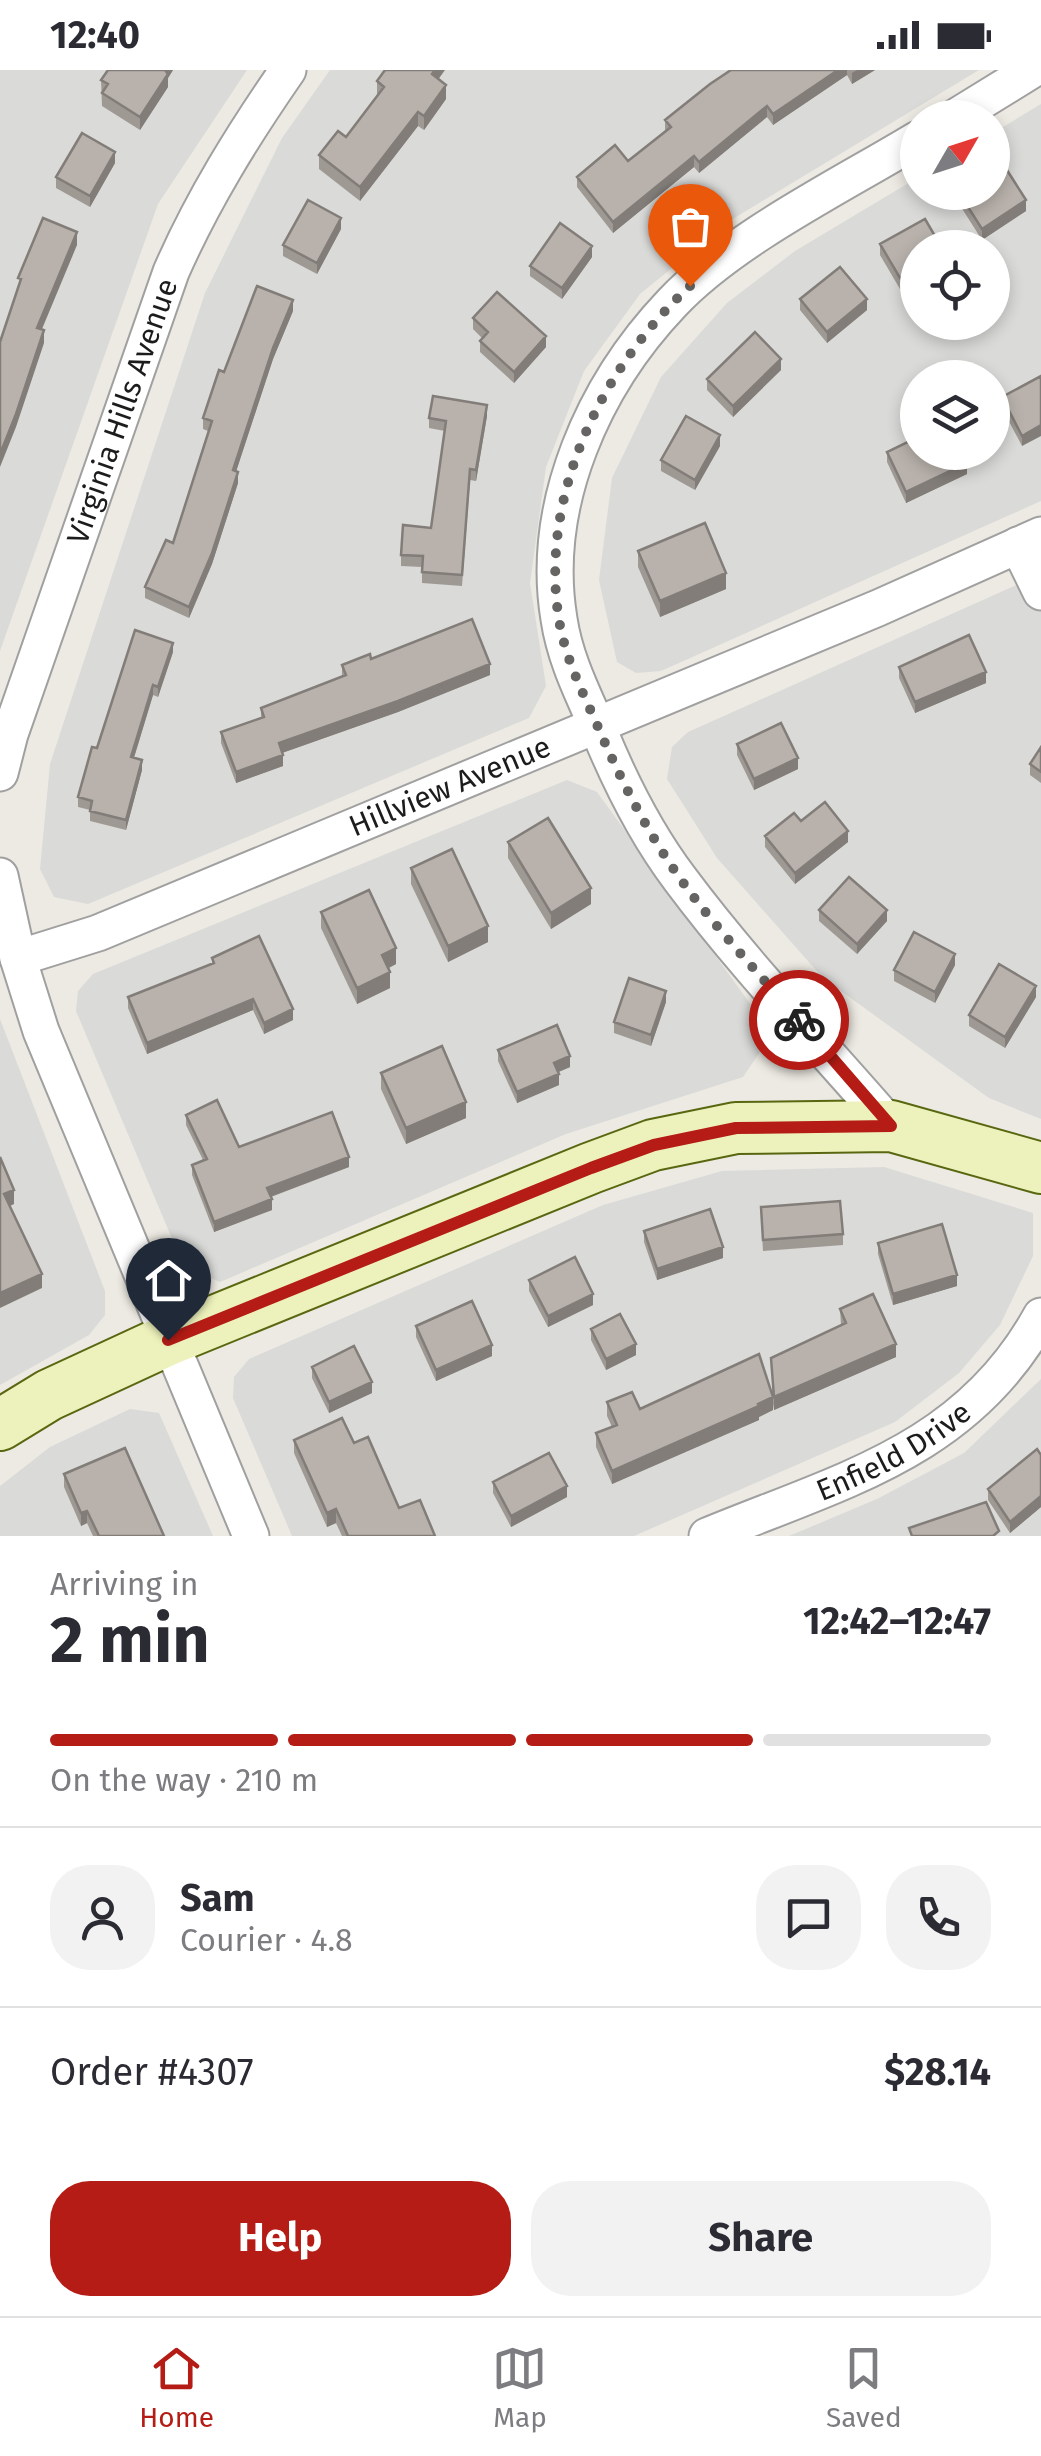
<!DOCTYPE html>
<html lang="en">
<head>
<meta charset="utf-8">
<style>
  :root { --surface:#fff; --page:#f2f2f3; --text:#2b2b33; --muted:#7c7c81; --line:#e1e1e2; --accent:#b41c15 }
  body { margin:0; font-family:"Fira Sans",sans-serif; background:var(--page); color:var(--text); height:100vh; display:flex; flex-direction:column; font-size:38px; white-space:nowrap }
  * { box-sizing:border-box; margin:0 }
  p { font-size:32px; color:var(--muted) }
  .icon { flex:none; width:55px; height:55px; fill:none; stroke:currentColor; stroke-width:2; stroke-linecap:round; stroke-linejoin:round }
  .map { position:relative; height:1466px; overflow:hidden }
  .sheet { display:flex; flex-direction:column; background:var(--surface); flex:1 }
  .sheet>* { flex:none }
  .needle { width:65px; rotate:51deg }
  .buttons { position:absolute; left:900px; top:30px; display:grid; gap:20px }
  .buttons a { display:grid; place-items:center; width:110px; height:110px; border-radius:50%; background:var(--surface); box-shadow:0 5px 15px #0003; font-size:50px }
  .pin { position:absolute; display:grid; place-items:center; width:85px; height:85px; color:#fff; margin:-102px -42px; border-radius:50% 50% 50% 0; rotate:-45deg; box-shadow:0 0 10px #0007 }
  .pin .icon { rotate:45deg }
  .courier { position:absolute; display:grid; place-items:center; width:100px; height:100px; margin:-50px; border:8px solid #b41c15; border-radius:50%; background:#fff; color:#222; box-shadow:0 2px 12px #0007 }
  .overview em { font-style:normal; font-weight:700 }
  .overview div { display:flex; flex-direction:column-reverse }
  .overview { display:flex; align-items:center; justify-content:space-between; height:170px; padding:0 50px }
  h1 { font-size:65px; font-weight:700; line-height:75px }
  .bar { display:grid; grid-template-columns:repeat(4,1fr); gap:15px 10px; align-content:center; height:120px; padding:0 50px }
  .bar i { height:12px; border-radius:8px; background:var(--line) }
  .bar .current { background:var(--accent) }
  .bar p { grid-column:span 4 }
  .line { display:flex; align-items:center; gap:25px; padding:0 50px; border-top:2px solid var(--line) }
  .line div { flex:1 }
  .round { display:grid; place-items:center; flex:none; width:105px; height:105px; border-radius:40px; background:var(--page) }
  .action { display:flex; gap:20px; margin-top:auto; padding:20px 50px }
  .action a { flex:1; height:115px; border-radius:40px; background:var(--accent); color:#fff; font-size:40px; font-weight:700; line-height:115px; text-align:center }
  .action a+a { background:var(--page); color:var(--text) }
  .status { display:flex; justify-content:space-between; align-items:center; height:70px; padding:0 50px; background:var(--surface); direction:ltr }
  .status svg { height:28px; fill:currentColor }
  .tabs { display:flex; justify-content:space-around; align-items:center; height:140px; border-top:2px solid var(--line); background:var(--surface); font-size:28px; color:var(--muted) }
  .tabs a { display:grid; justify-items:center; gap:5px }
  .tabs .current { color:var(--accent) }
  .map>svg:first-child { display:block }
  .residential { fill:#dadad9; fill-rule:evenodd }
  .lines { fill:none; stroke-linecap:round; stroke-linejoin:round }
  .street-casing { stroke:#a0a0a0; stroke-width:39 }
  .secondary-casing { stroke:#596710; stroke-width:54 }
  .street { stroke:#fff; stroke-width:35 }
  .secondary { stroke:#edf2bc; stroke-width:50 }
  .wall { fill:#9f9994 }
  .shaded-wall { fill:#827d78 }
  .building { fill:#b9b2ac; stroke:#827d78; stroke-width:2.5 }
  .done { stroke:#656462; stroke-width:10; stroke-dasharray:0 18 }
  .route { stroke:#b41c15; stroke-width:12 }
  .labels { text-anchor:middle; stroke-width:8; stroke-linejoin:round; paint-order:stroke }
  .street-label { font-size:30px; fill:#1c1c1c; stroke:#fff }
</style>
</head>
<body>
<div class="status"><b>12:40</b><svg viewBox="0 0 49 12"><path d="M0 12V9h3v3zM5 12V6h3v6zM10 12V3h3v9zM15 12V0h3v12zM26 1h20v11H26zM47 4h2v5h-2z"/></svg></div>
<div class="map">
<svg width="1041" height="1466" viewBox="0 0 1041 1466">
  <rect width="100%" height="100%" fill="#edeae3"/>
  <path class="residential" d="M0,0H247L158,134L0,581Z
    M330,0H979L731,150L640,224L584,301L546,397L530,513L546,616L529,648L88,834L54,827L40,799L50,694L205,223L282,68Z
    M1041,34V431L661,601L636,603L617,592L599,510L612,408L661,307L727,233L795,181L917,108L918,122H992L993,63ZM918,178H992V252H918ZM918,308H992V382H918Z
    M1041,504V1049L989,1028L823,908L717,788L667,709L672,677L688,662Z
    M567,710L597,722L759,946L762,979L743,1007L566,1064L220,1212L184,1197L76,941L78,921L93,904Z
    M0,949L105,1221V1245L89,1265L0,1315Z
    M884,1097L1033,1143V1186L1000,1255L959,1303L895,1352L634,1466H292L233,1328L234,1307L249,1289L603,1135L722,1101Z
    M1041,1309V1466H789L877,1429L964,1383Z
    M130,1339L159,1343L213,1466H0V1416L50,1377Z"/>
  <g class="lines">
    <defs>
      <g id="street">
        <path d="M954,48L1032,0"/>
        <path d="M1018,475L1041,522"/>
        <path id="s1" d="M0,703L10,664L171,202C203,129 243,65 288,0"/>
        <path d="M0,806L18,888L41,961L251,1466"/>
        <path id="s2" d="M18,888L98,863L878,538L1041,465"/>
        <path d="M891,1056C820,974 744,895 680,809C646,764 621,714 600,663C584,626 565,590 559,549C540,434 594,315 672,233C732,169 842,115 918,69"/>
        <path id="s3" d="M707,1466C840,1411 967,1381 1041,1246"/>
      </g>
      <path id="secondary" d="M0,1355L49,1325L168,1270L591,1098L653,1075L736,1058L891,1056L1041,1098"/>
    </defs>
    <use href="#street" class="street-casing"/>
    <use href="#secondary" class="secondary-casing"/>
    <use href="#street" class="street"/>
    <use href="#secondary" class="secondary"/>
  </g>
  <path class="wall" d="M108,0H173L168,8V17L140,60L102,36L101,10Z
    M731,0H875L852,14L847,5L773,55L767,47L699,103L694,97L613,163L577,117V107L628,91L665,61V50Z
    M438,9L446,29L424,60L418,56L360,131L319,99V85L346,67L377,26V11Z
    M115,93L90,137L56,118V107Z
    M961,126L1026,141L982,170L961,137Z
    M341,159L317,204L283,186V175Z
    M880,174L918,178V209L900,219L880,185Z
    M592,187L562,229L530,206V196Z
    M800,229L867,240L827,273L800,240Z
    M293,241L273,289L236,401L238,413L212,494L189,548L145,528V517L173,473L208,361L203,359V348L224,302Z
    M473,248L546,277L514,313L480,282V271L482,268L473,259Z
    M781,300L733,347L707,320V309Z
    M1041,306L1022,376L1002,338V327Z
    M487,346L476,411L470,410L462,516L422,513V497L401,496V485L431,458L445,361L429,358V348Z
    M720,376L695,420L661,401V390Z
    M887,382L967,404L906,433L887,392Z
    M638,481L726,519L660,547L638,497Z
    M173,582L158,627L153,625L134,688L142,700L126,760L90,751V740L78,737V727L97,678Z
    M371,589L490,605L398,642L282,683L283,696L236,713L221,673V662L261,648V638L342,607V595Z
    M899,597L986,613L915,643L899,608Z
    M737,674L798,699L754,720L737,685Z
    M1041,677V713L1030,705V694Z
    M801,751L848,772L795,814L765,777V766Z
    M508,772L591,834L551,859L508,788Z
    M411,798L488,872L448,892L411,814Z
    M819,840L887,851L857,884L819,851Z
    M321,842L396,894L389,898L390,918L357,934L321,858Z
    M212,888L293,950L264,964L253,940L147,984L128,938V927L212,894Z
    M955,895L935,933L894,911V900Z
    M1036,927L1005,978L969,956V945Z
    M666,932L651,976L614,963V952Z
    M498,980L570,997L558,1002L559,1015L517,1033L498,991Z
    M381,1003L466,1048L406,1074L381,1019Z
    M186,1045L239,1077L349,1097L271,1127L272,1140L214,1162L192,1105V1095L203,1090L186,1055Z
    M761,1148L843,1164V1175L763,1181Z
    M644,1161L723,1188L657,1210L644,1172Z
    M878,1173L957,1216L893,1235L878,1184Z
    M529,1210L593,1235L548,1257L529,1221Z
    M840,1239L896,1287L774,1340L773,1334V1340L759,1347V1350L612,1414L596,1377V1363L612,1357L607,1346V1332L640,1339L773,1325L771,1288L841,1255Z
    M416,1256L492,1286L436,1311L416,1267Z
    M591,1259L636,1285L606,1300L591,1270Z
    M312,1297L372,1323L329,1343L312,1308Z
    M294,1370L354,1373L399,1438L435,1466H342L336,1453L327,1457L294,1383Z
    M1041,1385V1437L1010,1463L988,1430V1419Z
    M64,1404L164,1466H93L87,1453L81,1456L64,1417Z
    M493,1412L567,1427L511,1457L493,1423Z"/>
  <path class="shaded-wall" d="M165,0H173L168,8V17L140,60V47Z
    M435,0H445L432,18V4Z
    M838,0H847V5L773,55V44Z
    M857,0H875L852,14V3Z
    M446,15V29L424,60V46Z
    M767,36V47L699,103V92Z
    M418,42V56L360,131V117Z
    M115,82V93L90,137V126Z
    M694,86V97L613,163V152Z
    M1026,130V141L982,170V159Z
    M341,148V159L317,204V193Z
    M77,162V175L37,271V258Z
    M592,176V187L562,229V218Z
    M918,198V209L900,219V208Z
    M867,229V240L827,273V262Z
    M293,230V241L273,289L233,411V400L273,278Z
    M44,260V273L16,357L0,397V384Z
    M546,266V277L514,313V302Z
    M781,289V300L733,347V336Z
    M487,335V346L476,411V400Z
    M1041,355V366L1022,376V366Z
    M720,365V376L695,420V410Z
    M967,393V404L906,433V422Z
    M238,402V413L212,494L189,548V537Z
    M726,503V519L660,547V531Z
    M173,573V582L158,627V617Z
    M490,594V605L398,642L279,684V673Z
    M986,602V613L915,643V632Z
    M153,615V625L131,697V687Z
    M283,685V696L236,713V702Z
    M798,688V699L754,720V709Z
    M142,690V700L126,760V750Z
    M848,761V772L795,814V803Z
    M591,818V834L551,859V843Z
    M887,840V851L857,884V874Z
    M488,856V872L448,892V876Z
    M396,878V894L382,901V885Z
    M955,884V895L935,933V922Z
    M390,902V918L357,934V918Z
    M1036,916V927L1005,978V967Z
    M666,921V932L651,976V965Z
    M253,929V940L147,984V973Z
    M293,939V950L264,964V953Z
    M570,986V997L554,1004V993Z
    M559,1004V1015L517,1033V1022Z
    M466,1032V1048L406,1074V1058Z
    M349,1087V1097L267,1128V1118Z
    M14,1120V1134L4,1139V1124Z
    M272,1129V1140L214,1162V1152Z
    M723,1177V1188L657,1210V1199Z
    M42,1204V1218L0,1238V1223Z
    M957,1205V1216L893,1235V1224Z
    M593,1224V1235L548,1257V1246Z
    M636,1274V1285L606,1300V1289Z
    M896,1274V1287L774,1340V1327Z
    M492,1275V1286L436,1311V1300Z
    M372,1312V1323L329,1343V1332Z
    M773,1327V1340L759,1347V1350L612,1414V1401Z
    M567,1416V1427L511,1457V1446Z
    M1041,1426V1437L1010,1463V1452Z
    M336,1439V1453L327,1457V1443Z
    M87,1441V1453L81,1456V1443Z"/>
  <path class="building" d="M108,0H165L168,4L140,47L102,23L108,14L101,10Z
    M385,0H435L432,4L446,15L424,46L418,42L360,117L319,85L338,61L346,67L384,17L377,11Z
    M731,0H838L773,44L767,36L699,92L694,86L613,152L577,107L615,75L628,91L671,57L665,50L710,14Z
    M82,63L115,82L90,126L56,107Z
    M1005,97L1026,130L982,159L961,126L966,122H992V105Z
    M308,130L341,148L317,193L283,175Z
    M43,148L77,162L37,258L44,260L16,344L0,384V272L21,209L18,208Z
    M925,149L942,178H918V198L900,208L880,174Z
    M560,153L592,176L562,218L530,196Z
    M840,197L867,229L827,262L800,229Z
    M257,216L293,230L273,278L233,400L238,402L212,483L189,537L145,517L166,470L173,473L212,351L203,348L219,300L224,302Z
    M497,222L546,266L514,302L480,271L488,262L473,248Z
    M755,262L781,289L733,336L707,309Z
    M1041,306V355L1022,366L1002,327Z
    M433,326L487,335L476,400L470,399L462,505L422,502L423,486L401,485L403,455L431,458L446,351L429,348Z
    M686,346L720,365L695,410L661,390Z
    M918,367V382H962L967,393L906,422L887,382Z
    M705,453L726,503L660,531L638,481Z
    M472,549L490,594L398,631L279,673L283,685L236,702L221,662L264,647L261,638L346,605L342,595L370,584L371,589Z
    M135,560L173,573L158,617L153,615L131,687L142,690L126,750L90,741L92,731L78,727L92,677L97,678Z
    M969,565L986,602L915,632L899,597Z
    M781,653L798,688L754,709L737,674Z
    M1041,677V702L1030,694Z
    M825,732L848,761L795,803L765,766L794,743L801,751Z
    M548,748L591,818L551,843L508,772Z
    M452,779L488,856L448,876L411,798Z
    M849,807L887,840L857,874L819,840Z
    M369,820L396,878L382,885L390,902L357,918L321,842Z
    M914,862L955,884L935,922L894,900Z
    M259,866L293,939L264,953L253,929L147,973L128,927L214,893L212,888Z
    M999,894L1036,916L1005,967L969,945Z
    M629,908L666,921L651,965L614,952Z
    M557,955L570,986L554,993L559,1004L517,1022L498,980Z
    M442,976L466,1032L406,1058L381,1003Z
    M217,1030L239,1077L332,1042L349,1087L267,1118L272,1129L214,1152L192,1095L207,1089L186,1045Z
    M0,1087L14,1120L4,1124L42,1204L0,1223Z
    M840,1131L843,1164L763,1170L761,1137Z
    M710,1139L723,1177L657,1199L644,1161Z
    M942,1154L957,1205L893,1224L878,1173Z
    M575,1187L593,1224L548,1246L529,1210Z
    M873,1224L896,1274L774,1327L771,1288L846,1253L840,1239Z
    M472,1231L492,1275L436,1300L416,1256Z
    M620,1244L636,1274L606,1289L591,1259Z
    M354,1276L372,1312L329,1332L312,1297Z
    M759,1284L773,1327L758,1334L759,1336L612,1401L596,1363L617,1355L607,1332L632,1322L640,1339Z
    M342,1348L354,1373L368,1367L399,1438L420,1430L435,1466H348L336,1439L327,1443L294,1370Z
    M125,1378L164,1466H99L87,1441L81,1443L64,1404Z
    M1037,1379L1041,1385V1426L1010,1452L988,1419Z
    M549,1383L567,1416L511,1446L493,1412Z
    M986,1432L999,1461L993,1466H912L909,1458Z"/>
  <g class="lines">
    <path class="done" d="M690,216C601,298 539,427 559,550C565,586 580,617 595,650C618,704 643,755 677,804C713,856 758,902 799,950"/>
    <path class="route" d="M168,1270L591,1098L654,1075L736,1058L891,1056L799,950"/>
  </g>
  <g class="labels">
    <g class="street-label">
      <text dy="10" stroke="none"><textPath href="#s1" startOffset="382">Virginia Hills Avenue</textPath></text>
      <text dy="10" stroke="none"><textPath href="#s2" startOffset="465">Hillview Avenue</textPath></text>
      <text dy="10" stroke="none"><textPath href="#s3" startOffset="205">Enfield Drive</textPath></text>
    </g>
  </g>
</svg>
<div class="buttons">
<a><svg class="needle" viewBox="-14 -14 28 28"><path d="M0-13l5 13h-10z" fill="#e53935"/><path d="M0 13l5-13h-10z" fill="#7c7c81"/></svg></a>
<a><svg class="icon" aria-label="locate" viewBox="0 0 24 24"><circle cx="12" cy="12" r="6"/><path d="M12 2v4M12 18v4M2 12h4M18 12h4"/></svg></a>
<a><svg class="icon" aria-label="layers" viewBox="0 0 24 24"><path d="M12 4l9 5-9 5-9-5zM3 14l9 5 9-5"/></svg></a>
</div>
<div class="pin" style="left:690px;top:216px;background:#ea580c"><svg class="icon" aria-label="bag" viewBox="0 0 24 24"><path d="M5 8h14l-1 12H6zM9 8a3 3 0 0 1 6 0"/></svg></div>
<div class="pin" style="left:168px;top:1270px;background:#1f2937"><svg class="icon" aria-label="home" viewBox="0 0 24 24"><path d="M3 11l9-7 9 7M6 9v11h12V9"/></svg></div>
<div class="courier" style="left:799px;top:950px"><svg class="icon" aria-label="bike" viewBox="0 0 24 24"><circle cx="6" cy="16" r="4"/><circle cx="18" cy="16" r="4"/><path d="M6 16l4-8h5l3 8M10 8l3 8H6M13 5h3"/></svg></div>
</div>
<section class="sheet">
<div class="overview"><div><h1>2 min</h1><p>Arriving in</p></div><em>12:42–12:47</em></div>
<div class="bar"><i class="current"></i><i class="current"></i><i class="current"></i><i></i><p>On the way · 210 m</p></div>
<div class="line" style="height:180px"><a class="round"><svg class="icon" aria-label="person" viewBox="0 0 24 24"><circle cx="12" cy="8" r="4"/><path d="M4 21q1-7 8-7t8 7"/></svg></a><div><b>Sam</b><p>Courier · 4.8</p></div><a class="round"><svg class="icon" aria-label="chat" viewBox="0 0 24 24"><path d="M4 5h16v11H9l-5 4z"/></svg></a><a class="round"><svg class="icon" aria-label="phone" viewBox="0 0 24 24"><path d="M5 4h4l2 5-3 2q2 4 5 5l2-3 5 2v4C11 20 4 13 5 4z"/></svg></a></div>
<div class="line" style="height:130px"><div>Order #4307</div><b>$28.14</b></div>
<div class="action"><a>Help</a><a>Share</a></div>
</section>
<nav class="tabs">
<a class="current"><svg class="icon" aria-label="home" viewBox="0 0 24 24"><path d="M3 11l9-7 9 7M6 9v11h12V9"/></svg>Home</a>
<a><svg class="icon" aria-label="map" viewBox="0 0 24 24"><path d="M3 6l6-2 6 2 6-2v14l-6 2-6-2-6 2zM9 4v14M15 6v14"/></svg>Map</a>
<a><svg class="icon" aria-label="saved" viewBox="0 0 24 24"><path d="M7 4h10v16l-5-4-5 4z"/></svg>Saved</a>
</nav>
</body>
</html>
